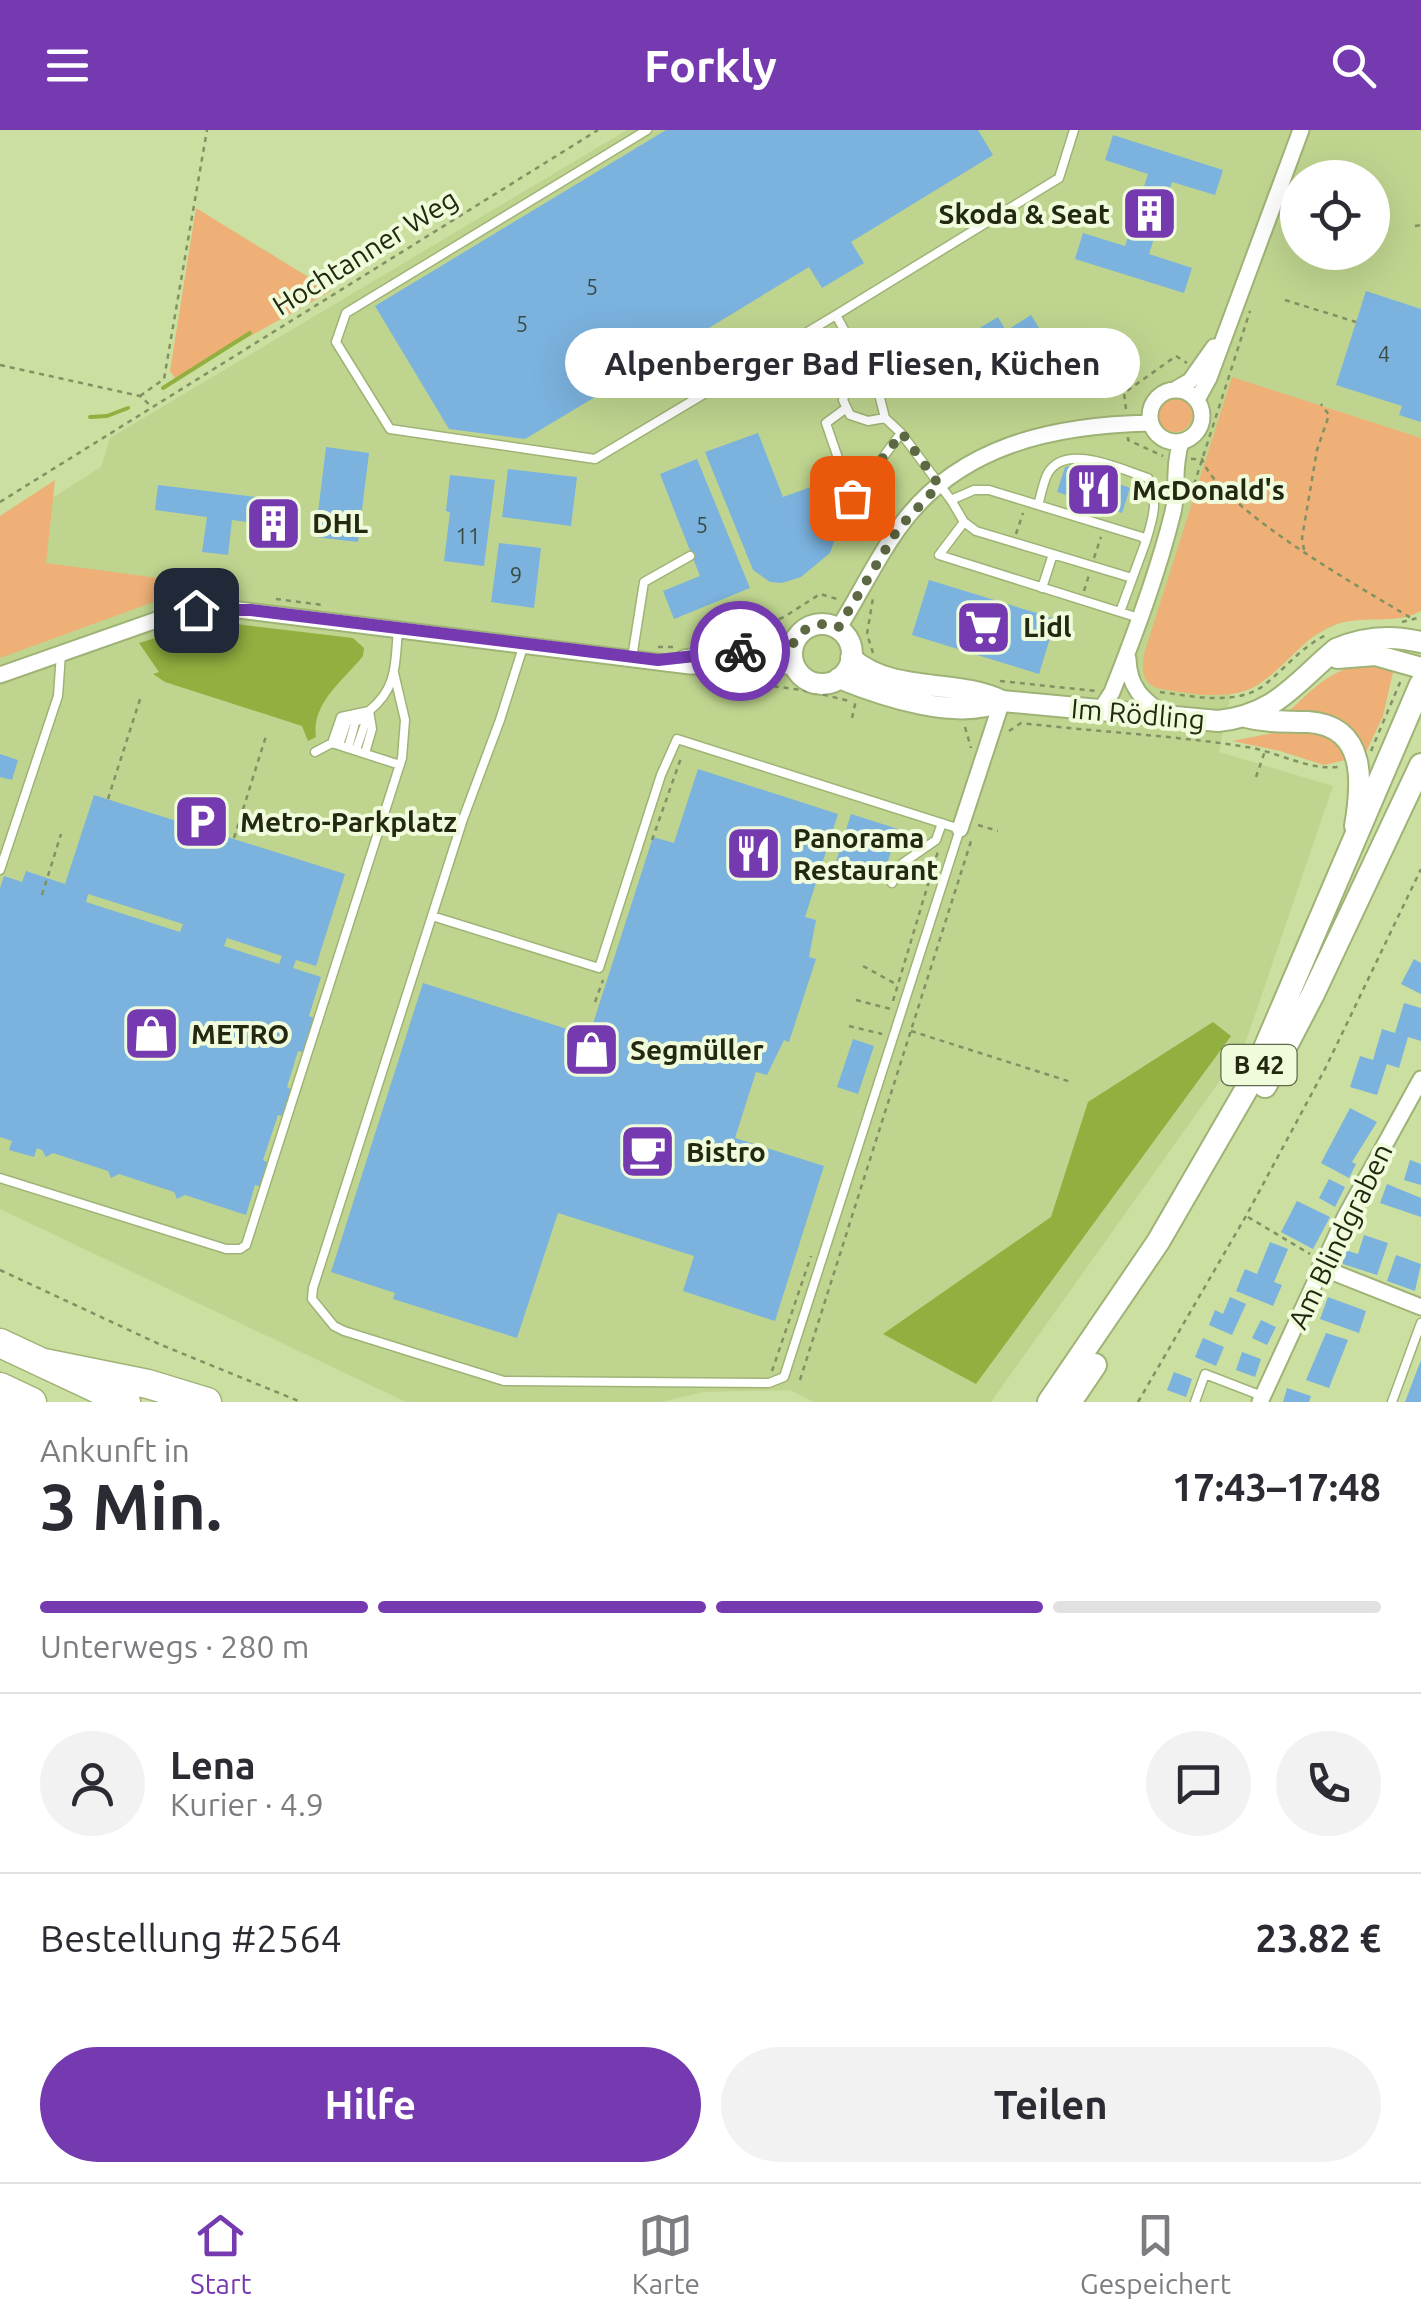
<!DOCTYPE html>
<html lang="de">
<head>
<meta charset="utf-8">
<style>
  :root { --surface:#fff; --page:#f2f2f3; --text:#2b2b33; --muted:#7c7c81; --line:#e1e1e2; --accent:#753ab0 }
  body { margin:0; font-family:Ubuntu,sans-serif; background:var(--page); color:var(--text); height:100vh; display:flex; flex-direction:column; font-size:38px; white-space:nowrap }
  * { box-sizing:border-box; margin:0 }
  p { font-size:32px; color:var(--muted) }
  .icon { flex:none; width:55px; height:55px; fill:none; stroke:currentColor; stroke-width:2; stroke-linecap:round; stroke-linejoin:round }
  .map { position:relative; height:1272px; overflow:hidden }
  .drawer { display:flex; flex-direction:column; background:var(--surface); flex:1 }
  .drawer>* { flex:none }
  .fabs { position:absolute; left:1280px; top:30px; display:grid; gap:20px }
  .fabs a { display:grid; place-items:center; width:110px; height:110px; border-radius:50%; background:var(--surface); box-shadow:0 10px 40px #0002; font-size:50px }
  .pin { position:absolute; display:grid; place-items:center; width:85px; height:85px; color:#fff; margin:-42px; border-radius:20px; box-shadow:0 5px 15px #0006 }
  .courier { position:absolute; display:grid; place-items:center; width:100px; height:100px; margin:-50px; border:8px solid #753ab0; border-radius:50%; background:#fff; color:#222; box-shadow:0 2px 12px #0007 }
  .bubble { position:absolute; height:70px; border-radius:35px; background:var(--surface); box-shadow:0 10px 40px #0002; font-size:32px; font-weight:700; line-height:70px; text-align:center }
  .overview em { font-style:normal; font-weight:700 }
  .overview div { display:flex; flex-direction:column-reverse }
  .overview { display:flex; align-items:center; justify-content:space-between; height:170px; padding:0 40px }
  h1 { font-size:65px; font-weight:700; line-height:75px }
  .bar { display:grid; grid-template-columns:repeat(4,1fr); gap:15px 10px; align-content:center; height:120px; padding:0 40px }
  .bar i { height:12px; border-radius:8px; background:var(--line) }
  .bar .selected { background:var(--accent) }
  .bar p { grid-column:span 4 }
  .line { display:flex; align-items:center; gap:25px; padding:0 40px; border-top:2px solid var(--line) }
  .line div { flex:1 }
  .round { display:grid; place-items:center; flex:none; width:105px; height:105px; border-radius:52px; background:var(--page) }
  .button { display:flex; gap:20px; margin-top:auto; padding:20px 40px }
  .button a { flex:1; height:115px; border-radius:60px; background:var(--accent); color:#fff; font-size:40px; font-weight:700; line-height:115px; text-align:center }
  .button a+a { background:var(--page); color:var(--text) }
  header { display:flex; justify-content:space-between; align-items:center; height:130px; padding:0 40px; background:var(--accent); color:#fff; font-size:45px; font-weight:700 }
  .tabs { display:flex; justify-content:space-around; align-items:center; height:140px; border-top:2px solid var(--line); background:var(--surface); font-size:28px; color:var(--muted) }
  .tabs a { display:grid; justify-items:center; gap:5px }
  .tabs .selected { color:var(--accent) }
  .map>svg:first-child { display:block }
  .built { fill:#bfd58f; fill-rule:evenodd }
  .green { fill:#eeb077 }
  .water { fill:#91b03f }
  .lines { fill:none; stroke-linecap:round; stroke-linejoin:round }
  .stream { stroke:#91b03f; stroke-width:4 }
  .building { fill:#7bb2de; fill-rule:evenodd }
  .lane-casing { stroke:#9fb376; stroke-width:11 }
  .street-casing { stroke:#9fb376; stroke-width:19 }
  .secondary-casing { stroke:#9fb376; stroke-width:24 }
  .primary-casing { stroke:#9fb376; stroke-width:26 }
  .highway-casing { stroke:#9fb376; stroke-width:31 }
  .path { stroke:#829163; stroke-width:2.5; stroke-dasharray:5 5; stroke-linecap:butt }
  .lane { stroke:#fff; stroke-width:8 }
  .street { stroke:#fff; stroke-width:15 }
  .secondary { stroke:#fff; stroke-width:20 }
  .primary { stroke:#fff; stroke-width:22 }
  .highway { stroke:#fff; stroke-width:28 }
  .done { stroke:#5d6942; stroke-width:10; stroke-dasharray:0 18 }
  .route { stroke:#753ab0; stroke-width:12 }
  .labels { text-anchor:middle; stroke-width:8; stroke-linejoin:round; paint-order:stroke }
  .number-label { font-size:22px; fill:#384b44 }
  .shield { fill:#f0fbdb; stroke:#60684d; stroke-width:2.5 }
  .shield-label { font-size:25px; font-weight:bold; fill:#222910 }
  .poi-label { font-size:28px; font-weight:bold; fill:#222910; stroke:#f0fbdb; text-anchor:start }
  .street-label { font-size:28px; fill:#222910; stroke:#f0fbdb }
</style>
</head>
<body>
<header><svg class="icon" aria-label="menu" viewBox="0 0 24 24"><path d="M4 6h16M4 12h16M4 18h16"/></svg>Forkly<svg class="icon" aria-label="search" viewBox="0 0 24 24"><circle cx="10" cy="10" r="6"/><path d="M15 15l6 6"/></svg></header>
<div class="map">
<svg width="1421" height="1272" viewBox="0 0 1421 1272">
  <rect width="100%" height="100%" fill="#cadfa0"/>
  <path class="built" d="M627,0H1421V481L1403,488L1357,489L1337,494L1305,511L1258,555L1231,564L1219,622L1333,656L1244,917L991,1272H814L790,1260L703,1262L662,1272H406L0,1079V401L101,337L110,308ZM1298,48H1372V122H1298Z"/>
  <path class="green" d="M196,78L331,161L175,248L170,241Z
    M1232,247L1421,308V481C1396,495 1364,485 1337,494C1303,506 1286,538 1256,556C1229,572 1185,563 1156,558C1141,551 1142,538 1144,524Z
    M1157 284a18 18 0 1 1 36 0a18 18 0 1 1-36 0Z
    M55,350L46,433L203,454L0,528V386Z
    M1365,535L1394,538L1383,586L1366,622L1361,625L1359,619L1285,585C1309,563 1331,537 1365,535Z
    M1304,597L1335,608L1350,629L1324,635L1280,621L1232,611Z"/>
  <path class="water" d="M201,494H236L353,508L364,518L363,526C344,550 311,573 316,607L308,611L302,596L165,552L153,544L159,542L139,513Z
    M1213,892L1231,906L976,1254L883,1204L1051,1087L1088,972Z"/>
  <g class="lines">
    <path class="stream" d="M163,258L250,203
      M90,287L107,286L128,278"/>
  </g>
  <path class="building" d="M666,0H978L993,25L851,112L864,133L822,158L809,137L689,210L701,231L659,257L647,236L525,309L449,299L375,176Z
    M1113,5L1223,40L1215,65L1172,52L1149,124L1192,138L1184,163L1075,129L1083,103L1125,116L1148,44L1105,30Z
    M1366,161L1421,179V292L1399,285L1402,276L1336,255Z
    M1031,185L1058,229L1016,255L999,228L934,267L926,255L914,262L903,244L998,187L1006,201Z
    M758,303L783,367L819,354L837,403L830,423L801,447L782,453L770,452L753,440L705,322Z
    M326,317L369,323L358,412L315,407Z
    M697,329L750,458L674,489L663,461L700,446L660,344Z
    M1069,336L1130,358L1122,383L1057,362L1065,337Z
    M508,339L577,347L571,396L502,387Z
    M450,345L495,350L484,436L444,431L450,382L446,381Z
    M158,355L290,371L287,397L232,390L228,425L202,422L207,387L155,380Z
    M499,413L541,418L534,478L491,472Z
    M929,450L1056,489L1039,544L912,505Z
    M0,624L18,630L12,650L0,647Z
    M698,639L838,684L805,787L816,790L809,827L816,829L789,912L784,910L767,945L756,942L735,1008L824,1036L775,1191L683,1161L694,1126L558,1083L517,1208L393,1169L395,1163L331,1142L423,853L589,906L653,707L674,713Z
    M94,665L345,744L316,836L296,830L293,838L321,847L309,886L322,891L306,923L298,921L287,957L294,961L286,987L278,985L263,1030L271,1034L263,1057L255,1055L246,1085L185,1065L177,1069L174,1062L119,1044L111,1048L108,1041L53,1023L46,1027L42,1020L37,1018L34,1027L9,1020L12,1011L0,1007V758L4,746L22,752L26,741L65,754ZM88,764L183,794L180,802L86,772ZM227,808L282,826L279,834L224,816Z
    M851,684L898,699L882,750L835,735Z
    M1414,829L1421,833V864L1401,854Z
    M1404,873L1421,878V911L1408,907L1399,938L1387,934L1377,965L1350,957L1360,926L1373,930L1382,899L1395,903Z
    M853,909L874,916L858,964L837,957Z
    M1350,978L1377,992L1352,1032L1356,1034L1349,1048L1321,1033Z
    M1410,1030L1421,1034V1055L1404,1050Z
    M1329,1049L1345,1057L1335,1077L1319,1068Z
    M1387,1054L1421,1068V1087L1380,1073Z
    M1297,1071L1330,1087L1313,1119L1281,1102Z
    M1364,1105L1388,1113L1377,1145L1343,1134L1341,1130L1345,1120L1358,1124Z
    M1270,1112L1288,1119L1274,1152L1282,1155L1273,1176L1236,1161L1245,1139L1257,1144Z
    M1396,1125L1421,1134L1415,1161L1387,1151Z
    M1230,1167L1246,1174L1232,1205L1209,1195L1215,1180L1223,1184Z
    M1328,1167L1366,1181L1359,1203L1320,1189Z
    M1261,1190L1276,1197L1267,1215L1252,1208Z
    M1326,1203L1348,1210L1329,1258L1306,1250Z
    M1203,1208L1224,1217L1216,1236L1195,1227Z
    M1242,1222L1261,1229L1255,1247L1236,1240Z
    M1421,1230V1272H1405Z
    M1174,1242L1192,1249L1186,1267L1167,1260Z
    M1287,1258L1311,1266L1309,1272H1283Z"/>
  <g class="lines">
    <defs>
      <path id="lane" d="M647,0L346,183L336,212L390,299L595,329L836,185
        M802,206L834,258L845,262
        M862,253L863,235L836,185L1059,48L1074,0
        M845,279L826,293L852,369L901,303
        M885,288L868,291L850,285L843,270L848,256L862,253L873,257L879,264L885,288L901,303L951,370
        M1038,375C1041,366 1043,352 1048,343C1066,312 1122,340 1148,348C1159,371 1153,388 1146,411
        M964,392L939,425L1139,488
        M1042,458L1053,424
        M1120,482L1146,411L1142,407L989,360H974L951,370L964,392L976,401L1132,448
        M632,528L644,452L690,426
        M332,613L400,635
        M339,615L347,591L356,587
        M348,618L355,593L369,581
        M356,620L368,585
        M315,622L332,613L341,587L369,581
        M365,623L372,599L369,581C398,558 395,533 398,499
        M0,740L58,566L61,524
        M892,753L903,733L936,710L942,693
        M432,786L599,838L661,645L677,609L960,699L784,1247L769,1253L504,1251L344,1201L334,1196L312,1169L313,1158L463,689L500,590L524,514
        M0,1048L226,1119H240L246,1115L402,628L405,590L394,543
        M1195,1272L1205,1244L1262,1266
        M1392,1272L1421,1193"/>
      <path id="street" d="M1176,259L1190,251L1214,217
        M1150 286a26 26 0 1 1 52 0a26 26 0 1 1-52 0Z
        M1197,270L1209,248L1301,0
        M838,499C859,466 875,431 898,399C957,315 1054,295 1150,293
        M684,528L794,513
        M1128,529C1129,559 1143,569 1165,586
        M0,545L165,487L223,478L690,536H794
        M1095,581L1103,576L1112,562C1135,504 1158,443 1173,382C1178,359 1173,335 1181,312
        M960,699L1002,571
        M1320,1137L1421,1177
        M1260,1272L1346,1085L1421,949"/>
      <path id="secondary" d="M792 524a30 30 0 1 1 60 0a30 30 0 1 1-60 0Z
        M851,528C894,565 955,548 1002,571L1218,591C1276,585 1295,553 1336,519C1363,507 1392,505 1421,512
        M1337,528L1375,525L1421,538
        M839,548C883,566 958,591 1002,571
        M1246,587C1268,593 1287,591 1308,592C1368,596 1362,655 1355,696"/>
      <path id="primary" d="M1265,956L1313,864L1421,635
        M1049,1272L1158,1112L1250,953L1421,554
        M1070,1272L1095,1235"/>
      <path id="highway" d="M0,1213L126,1272
        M44,1233L148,1254L207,1272
        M0,1257L32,1272"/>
    </defs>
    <use href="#lane" class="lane-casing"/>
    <use href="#street" class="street-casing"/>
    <use href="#secondary" class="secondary-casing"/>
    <use href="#primary" class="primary-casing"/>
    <use href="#highway" class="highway-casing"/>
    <path class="path" d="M1415,96L1421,95
      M1285,170L1356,192
      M0,235L140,266L151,276
      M140,266L164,249L207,0
      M1126,279L1124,263L1176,226L1187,233
      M1128,307V310L1163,326
      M1191,329H1202C1220,379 1363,459 1411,488
      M1191,364L1250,181
      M0,372L598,0
      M1016,404L1023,383
      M1304,420L1302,408L1317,320L1329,285L1321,274
      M1094,428L1101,407
      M1084,461L1089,445
      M187,468L204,465
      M276,469L323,475
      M1402,492L1421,487
      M742,504L784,487L820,464L837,469
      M658,517H675
      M873,523L867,504L873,468
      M734,551L809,561L849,571
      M1000,551L1096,561
      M1160,562C1191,566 1236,576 1263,556C1285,539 1301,517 1326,505
      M852,588L856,570
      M965,597L971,618
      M1009,601L1021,593C1096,602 1172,605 1247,617C1278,622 1307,640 1338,637
      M1371,621L1401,550
      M1256,647L1265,621
      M108,669L141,566
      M978,695L998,701
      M234,708L266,606
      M652,710L681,628
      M42,765L61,704
      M863,836L894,853
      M856,870L891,879
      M893,871L938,721
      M595,872L603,850
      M849,896L882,904
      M911,901L1071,952
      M1248,1087L1310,1124
      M0,1140L159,1214L301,1272
      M772,1241L811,1126
      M800,1250L972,708
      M1138,1272L1246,1086L1326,937L1421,739"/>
    <use href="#lane" class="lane"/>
    <use href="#street" class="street"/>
    <use href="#secondary" class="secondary"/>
    <use href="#primary" class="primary"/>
    <use href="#highway" class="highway"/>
  </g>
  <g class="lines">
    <path class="done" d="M740,521L794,513C804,495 820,490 838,498L898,399L939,355L902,303L852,368"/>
    <path class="route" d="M196,480H251L658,530L740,521"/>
  </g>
  <defs>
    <symbol id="building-square" viewBox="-11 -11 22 22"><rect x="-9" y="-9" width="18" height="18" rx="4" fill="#753ab0" stroke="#f0fbdb"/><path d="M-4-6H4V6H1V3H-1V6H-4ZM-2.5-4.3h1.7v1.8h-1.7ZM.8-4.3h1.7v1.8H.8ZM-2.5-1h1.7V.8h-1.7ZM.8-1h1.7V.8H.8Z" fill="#fff"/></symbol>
    <symbol id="restaurant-square" viewBox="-11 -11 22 22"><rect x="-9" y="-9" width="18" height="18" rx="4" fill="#753ab0" stroke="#f0fbdb"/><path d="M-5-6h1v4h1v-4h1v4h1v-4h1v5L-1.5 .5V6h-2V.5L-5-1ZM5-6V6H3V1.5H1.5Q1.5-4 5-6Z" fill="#fff"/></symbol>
    <symbol id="supermarket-square" viewBox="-11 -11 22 22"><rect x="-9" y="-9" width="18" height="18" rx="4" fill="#753ab0" stroke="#f0fbdb"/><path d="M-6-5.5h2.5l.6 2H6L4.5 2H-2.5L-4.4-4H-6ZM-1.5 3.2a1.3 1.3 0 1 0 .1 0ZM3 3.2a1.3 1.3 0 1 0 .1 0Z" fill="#fff"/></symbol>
    <symbol id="parking-square" viewBox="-11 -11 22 22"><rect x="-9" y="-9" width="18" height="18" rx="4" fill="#753ab0" stroke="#f0fbdb"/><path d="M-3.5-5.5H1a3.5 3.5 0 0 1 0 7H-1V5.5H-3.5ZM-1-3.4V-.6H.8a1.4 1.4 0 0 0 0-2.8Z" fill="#fff"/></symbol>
    <symbol id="shop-square" viewBox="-11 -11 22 22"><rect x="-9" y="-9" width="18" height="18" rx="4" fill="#753ab0" stroke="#f0fbdb"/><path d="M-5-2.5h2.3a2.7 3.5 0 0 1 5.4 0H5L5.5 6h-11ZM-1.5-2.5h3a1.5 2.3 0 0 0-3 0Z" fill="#fff"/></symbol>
    <symbol id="cafe-square" viewBox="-11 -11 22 22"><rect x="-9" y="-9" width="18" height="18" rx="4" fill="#753ab0" stroke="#f0fbdb"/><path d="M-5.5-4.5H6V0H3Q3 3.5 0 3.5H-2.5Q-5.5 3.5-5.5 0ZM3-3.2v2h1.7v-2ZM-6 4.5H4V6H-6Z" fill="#fff"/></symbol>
  </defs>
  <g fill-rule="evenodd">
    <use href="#building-square" x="1118" y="52" width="63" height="63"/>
    <use href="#restaurant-square" x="1062" y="328" width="63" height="63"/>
    <use href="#building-square" x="242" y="362" width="63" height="63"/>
    <use href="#supermarket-square" x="952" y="466" width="63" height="63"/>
    <use href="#parking-square" x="170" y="660" width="63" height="63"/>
    <use href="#restaurant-square" x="722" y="692" width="63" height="63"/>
    <use href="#shop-square" x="120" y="872" width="63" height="63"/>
    <use href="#shop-square" x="560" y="888" width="63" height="63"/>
    <use href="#cafe-square" x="616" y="990" width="63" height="63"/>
  </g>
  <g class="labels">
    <g class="number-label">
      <text x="592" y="165">5</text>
      <text x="522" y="202">5</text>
      <text x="1384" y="232">4</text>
      <text x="702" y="403">5</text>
      <text x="468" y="414">11</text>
      <text x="516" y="453">9</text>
    </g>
    <rect class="shield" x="1221.5" y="915" width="75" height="40" rx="8"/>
    <g class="shield-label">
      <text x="1259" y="944">B 42</text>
    </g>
    <g class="poi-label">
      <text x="1110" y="94" text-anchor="end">Skoda &amp; Seat</text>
      <text x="1132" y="370">McDonald's</text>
      <text x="312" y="403">DHL</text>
      <text x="1023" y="507">Lidl</text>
      <text x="240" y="702">Metro-Parkplatz</text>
      <text x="793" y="718">Panorama<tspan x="793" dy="32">Restaurant</tspan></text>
      <text x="191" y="914">METRO</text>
      <text x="630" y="930">Segmüller</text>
      <text x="686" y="1032">Bistro</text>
    </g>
    <g class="street-label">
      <text transform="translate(365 122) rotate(-32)" y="10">Hochtanner Weg</text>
      <text transform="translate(1138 584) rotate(5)" y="10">Im Rödling</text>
      <text transform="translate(1340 1106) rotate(-64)" y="10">Am Blindgraben</text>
    </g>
  </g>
</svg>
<div class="fabs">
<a><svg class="icon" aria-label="locate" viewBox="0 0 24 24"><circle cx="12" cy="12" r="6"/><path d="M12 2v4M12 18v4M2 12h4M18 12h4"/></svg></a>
</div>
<div class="pin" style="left:852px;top:368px;background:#ea580c"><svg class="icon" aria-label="bag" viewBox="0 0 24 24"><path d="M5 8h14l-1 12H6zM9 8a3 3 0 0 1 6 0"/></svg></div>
<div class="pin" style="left:196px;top:480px;background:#1f2937"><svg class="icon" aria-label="home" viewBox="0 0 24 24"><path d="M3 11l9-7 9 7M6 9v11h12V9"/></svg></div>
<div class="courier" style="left:740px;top:521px"><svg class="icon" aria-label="bike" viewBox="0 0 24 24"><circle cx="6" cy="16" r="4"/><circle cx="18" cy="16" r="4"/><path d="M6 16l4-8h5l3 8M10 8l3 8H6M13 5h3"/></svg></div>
<div class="bubble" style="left:565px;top:198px;width:575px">Alpenberger Bad Fliesen, Küchen</div>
</div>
<section class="drawer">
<div class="overview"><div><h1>3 Min.</h1><p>Ankunft in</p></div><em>17:43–17:48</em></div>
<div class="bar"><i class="selected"></i><i class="selected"></i><i class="selected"></i><i></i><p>Unterwegs · 280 m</p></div>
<div class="line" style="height:180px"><a class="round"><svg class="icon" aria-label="person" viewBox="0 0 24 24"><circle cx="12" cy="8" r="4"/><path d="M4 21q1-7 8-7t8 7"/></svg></a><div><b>Lena</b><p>Kurier · 4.9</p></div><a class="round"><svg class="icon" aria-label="chat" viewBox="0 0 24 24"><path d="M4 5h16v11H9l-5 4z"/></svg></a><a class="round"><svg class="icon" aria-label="phone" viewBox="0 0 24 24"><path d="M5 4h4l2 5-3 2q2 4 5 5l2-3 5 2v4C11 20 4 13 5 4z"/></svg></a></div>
<div class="line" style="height:130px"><div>Bestellung #2564</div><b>23.82 €</b></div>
<div class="button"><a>Hilfe</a><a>Teilen</a></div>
</section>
<nav class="tabs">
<a class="selected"><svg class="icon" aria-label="home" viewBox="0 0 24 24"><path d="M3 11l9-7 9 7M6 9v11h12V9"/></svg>Start</a>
<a><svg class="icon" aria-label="map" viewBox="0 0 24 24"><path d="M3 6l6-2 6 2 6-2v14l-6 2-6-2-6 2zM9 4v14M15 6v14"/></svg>Karte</a>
<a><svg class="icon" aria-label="saved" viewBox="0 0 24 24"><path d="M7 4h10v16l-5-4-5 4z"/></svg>Gespeichert</a>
</nav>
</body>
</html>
